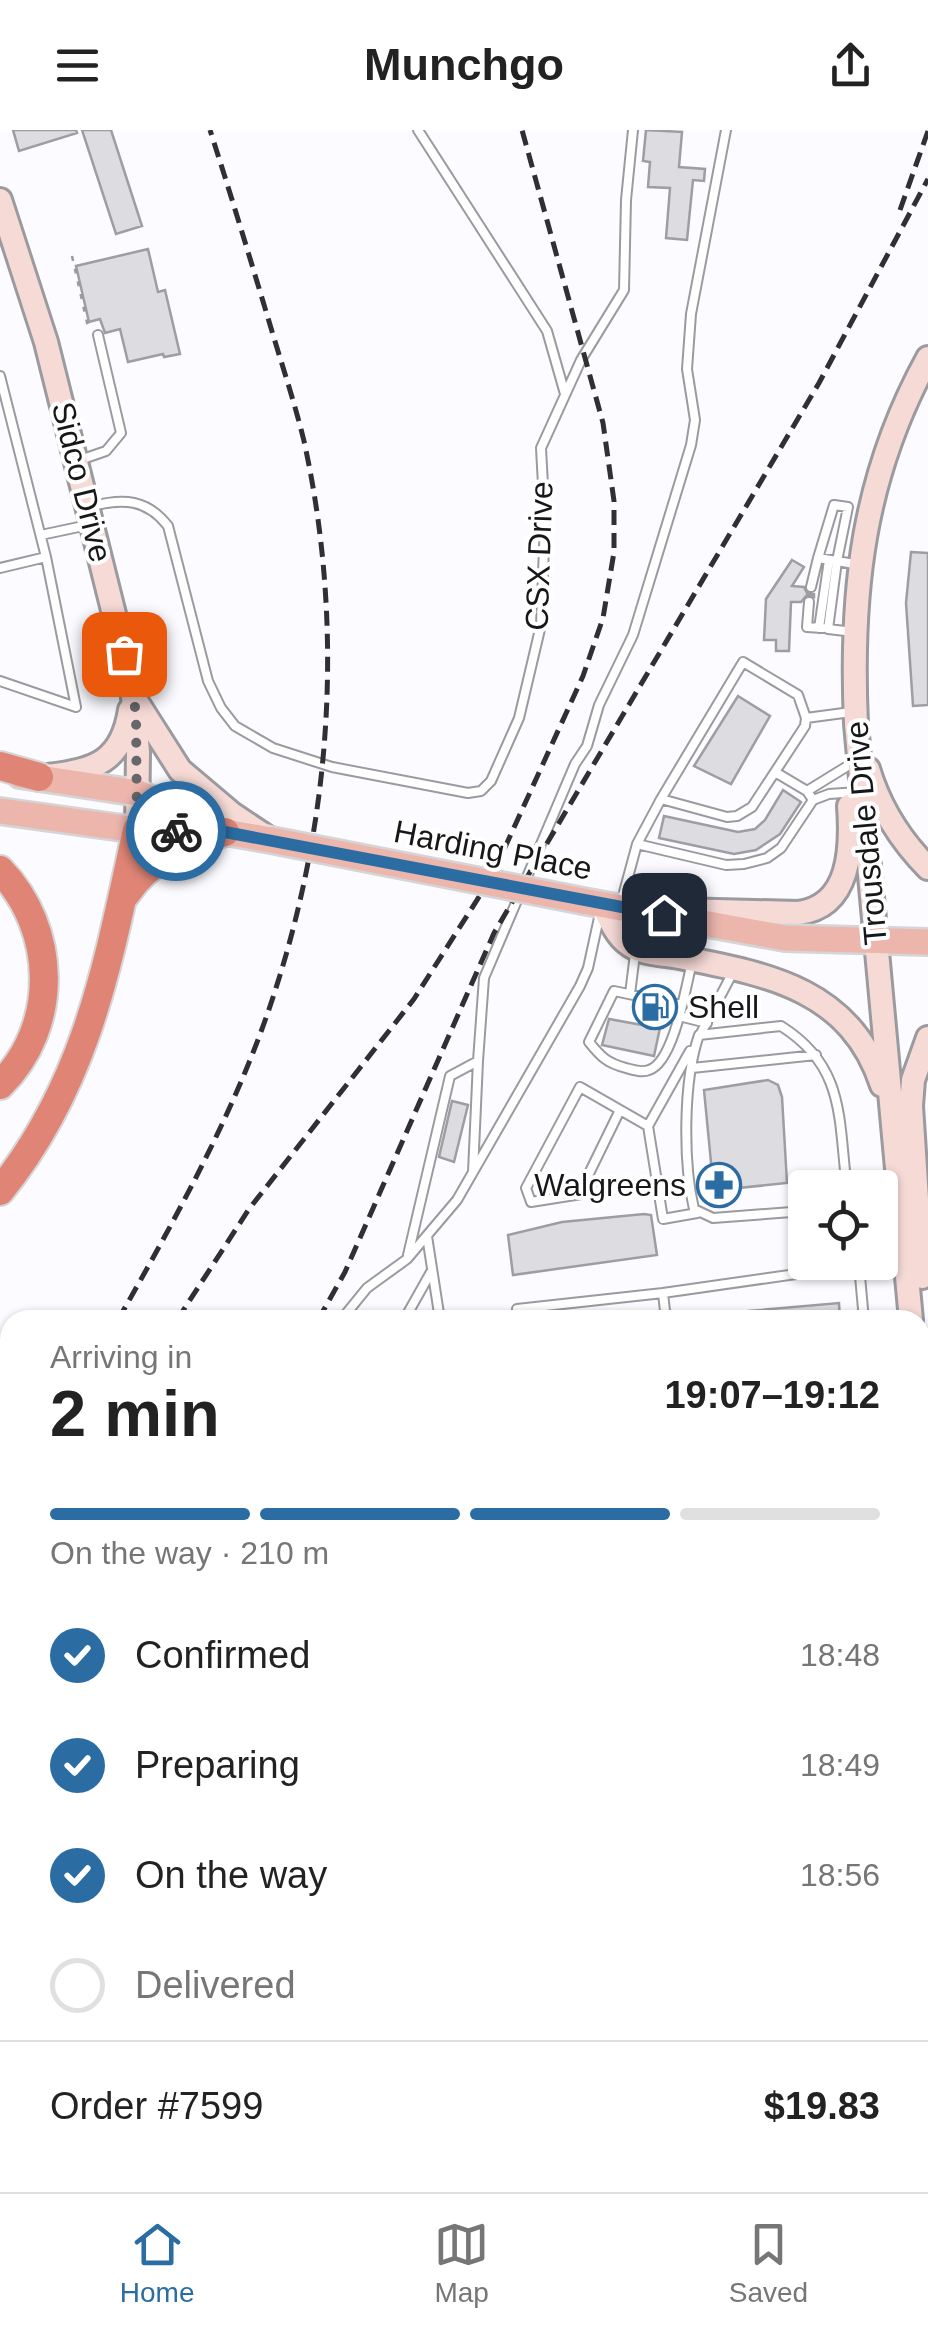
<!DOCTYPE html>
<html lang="en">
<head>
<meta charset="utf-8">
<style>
  :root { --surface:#fff; --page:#f2f2f2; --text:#222; --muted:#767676; --line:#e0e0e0; --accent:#2b6da3 }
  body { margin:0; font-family:Arial,sans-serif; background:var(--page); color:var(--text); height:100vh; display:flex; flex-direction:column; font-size:38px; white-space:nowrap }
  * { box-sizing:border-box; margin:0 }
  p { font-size:32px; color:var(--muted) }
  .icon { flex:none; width:55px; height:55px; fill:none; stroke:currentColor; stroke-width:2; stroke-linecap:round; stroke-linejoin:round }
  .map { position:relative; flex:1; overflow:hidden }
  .drawer { position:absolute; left:0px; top:1180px; width:930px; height:882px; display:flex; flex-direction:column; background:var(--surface); border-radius:30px 30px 0 0; box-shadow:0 2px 8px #0004 }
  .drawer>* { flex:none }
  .controls { position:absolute; left:788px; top:1040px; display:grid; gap:20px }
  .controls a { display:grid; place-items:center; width:110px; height:110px; border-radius:10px; background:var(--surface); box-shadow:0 2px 8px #0004; font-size:50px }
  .pin { position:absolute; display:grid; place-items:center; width:85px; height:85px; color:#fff; margin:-42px; border-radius:20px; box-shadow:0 5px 15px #0006 }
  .courier { position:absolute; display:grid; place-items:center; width:100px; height:100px; margin:-50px; border:8px solid #2b6da3; border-radius:50%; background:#fff; color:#222; box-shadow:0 2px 12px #0007 }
  .headline em { font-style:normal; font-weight:700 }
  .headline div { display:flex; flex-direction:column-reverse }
  .headline { display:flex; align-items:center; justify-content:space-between; height:170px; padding:0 50px }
  h1 { font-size:65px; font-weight:700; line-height:75px }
  .bar { display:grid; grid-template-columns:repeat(4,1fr); gap:15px 10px; align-content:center; height:120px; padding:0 50px }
  .bar i { height:12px; border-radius:8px; background:var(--line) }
  .bar .on { background:var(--accent) }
  .bar p { grid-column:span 4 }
  .line { display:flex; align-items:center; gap:25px; padding:0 50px; border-top:2px solid var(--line) }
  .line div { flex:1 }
  ol { padding:0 50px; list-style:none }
  li { display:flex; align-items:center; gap:30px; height:110px }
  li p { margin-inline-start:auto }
  li .icon { padding:10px; border-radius:50%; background:var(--accent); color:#fff; stroke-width:4 }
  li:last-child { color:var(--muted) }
  li i { width:55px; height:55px; border:5px solid var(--line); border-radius:50% }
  header { display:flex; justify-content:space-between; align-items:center; height:130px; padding:0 50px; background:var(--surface); font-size:45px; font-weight:700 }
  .tab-bar { display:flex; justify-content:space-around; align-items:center; height:140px; border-top:2px solid var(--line); background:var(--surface); font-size:28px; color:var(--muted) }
  .tab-bar a { display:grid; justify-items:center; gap:5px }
  .tab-bar .on { color:var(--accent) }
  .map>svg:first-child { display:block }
  .building { fill:#dddce1; stroke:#9e9ea2; stroke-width:2.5 }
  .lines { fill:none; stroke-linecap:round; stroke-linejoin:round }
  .lane-casing { stroke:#9b9a9e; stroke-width:12 }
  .street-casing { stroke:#9b9a9e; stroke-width:20 }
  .secondary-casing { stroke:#9b9a9e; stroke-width:28 }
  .primary-casing { stroke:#d5d5d6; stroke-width:30 }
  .highway-casing { stroke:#d5d5d6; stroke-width:32 }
  .path { stroke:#9a9a9d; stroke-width:2.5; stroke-dasharray:5 8; stroke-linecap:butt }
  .lane { stroke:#fff; stroke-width:8 }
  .street { stroke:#fff; stroke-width:15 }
  .secondary { stroke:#f6dad6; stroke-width:22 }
  .primary { stroke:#ecb6ad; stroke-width:25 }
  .highway { stroke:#e08576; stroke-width:28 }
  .rail { stroke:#303032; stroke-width:5; stroke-dasharray:15 8; stroke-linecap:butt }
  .primary-bridge-casing { stroke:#d5d5d6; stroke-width:30; stroke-linecap:butt }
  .primary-bridge { stroke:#ecb6ad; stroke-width:25 }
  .done { stroke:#67676a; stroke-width:10; stroke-dasharray:0 18 }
  .route { stroke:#2b6da3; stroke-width:12 }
  .labels { text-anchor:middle; stroke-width:8; stroke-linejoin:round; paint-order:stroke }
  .street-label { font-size:32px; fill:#171719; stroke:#fff }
  .poi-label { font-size:32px; fill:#171719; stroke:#fff; text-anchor:start }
</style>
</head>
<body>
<header><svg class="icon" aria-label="menu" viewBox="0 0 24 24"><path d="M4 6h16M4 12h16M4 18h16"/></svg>Munchgo<svg class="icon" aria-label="share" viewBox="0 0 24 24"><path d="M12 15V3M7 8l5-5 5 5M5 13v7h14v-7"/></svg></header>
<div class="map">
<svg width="928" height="2062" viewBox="0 0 928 2062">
  <rect width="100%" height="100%" fill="#fcfbff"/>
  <path class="building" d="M13,0H76L77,3L19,21Z
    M82,0H111L142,96L116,104Z
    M646,0L682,2L679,37L705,39L704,51L693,50L687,110L666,108L670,58L648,57L650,32L643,31Z
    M148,119L158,162L165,160L180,224L164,227L163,224L128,232L120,199L105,203L100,189L89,192L76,136Z
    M911,422L928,423V575L913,576L906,473Z
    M792,430L804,437L792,456L804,457L807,463L814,464V467L807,465L801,472H791L789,521H776V510H764L766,469Z
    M738,566L770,586L731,654L694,636Z
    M783,660L801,672L780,704L756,720L734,724L659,708L664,686L738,702L755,699L765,690Z
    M646,875L664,879L654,926L602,915L609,889L642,895Z
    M768,950L778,955L782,967L787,1053L729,1059L715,1072L704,1063L713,1053L704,960Z
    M452,971L468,975L454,1032L439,1027Z
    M644,1084L651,1085L657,1125L513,1145L508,1105L562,1092Z
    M839,1173L840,1190H750L749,1181Z"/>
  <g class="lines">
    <defs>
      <path id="lane" d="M418,0L547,201L565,264
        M0,246L46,427L76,577L0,551
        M77,331L106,321L121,303L98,205
        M93,376C123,368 147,369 168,396L208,551L221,578L235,596L273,618L332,637L468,663L481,661L491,651L519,588L541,495L545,392L541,318L581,230L624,160L626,70L633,0
        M41,405L88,395
        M818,428L834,375L848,377L837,431L860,435
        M0,438L46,427
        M811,457L818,428L837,431L828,499L854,502
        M809,472L807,497L823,498
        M819,498L829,430
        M806,588L851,582
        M775,642L807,661L813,670
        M807,661L846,637
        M637,714L661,669L743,532L798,565L806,588L805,596L752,677L737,686L727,687L661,669
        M621,773L637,714L726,735L744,734L767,728L781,718L813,670L829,664L858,662
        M630,864L635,824
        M681,875L614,861L589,912C601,927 607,933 626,938C633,940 642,943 649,940C674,932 686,856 692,832
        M679,886L707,893
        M700,905L733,842
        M478,931L484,848L575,634L587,616L599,575L633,505L691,315L695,290L687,239L691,184L726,0
        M692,938L816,925
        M648,996L690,921
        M657,1052L531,1072L526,1058L580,957L648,996L663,1089L697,1083
        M579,1064L620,980
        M880,1077H896
        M805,1081L713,1088L694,1079C683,1032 683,951 699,905L781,896C846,937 838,989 847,1058
        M427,1106L440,1190
        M408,1125L450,946L478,931L473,1042
        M663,1163L859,1135L864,1190
        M517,1179L663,1163L666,1190
        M341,1190L367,1158L407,1129L457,1070L580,856L588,838L600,783
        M404,1190L431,1142
        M920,1546L928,1545
        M920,1588L928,1587
        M920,1662H928
        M920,1723H928
        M0,1755L10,1738
        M920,1800L928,1799
        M0,1867L10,1850
        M0,1927L10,1933
        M920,1936H928
        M920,2018L928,2017
        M162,2052L173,2062
        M217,2062L223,2052"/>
      <path id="street" d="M920,1213L928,1212"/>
      <path id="secondary" d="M0,70L46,212L132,556L138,622L137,700
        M138,574L180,640L232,684L271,710
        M868,639C879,676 901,711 928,738
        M48,646C95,640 122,632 130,580
        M602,774C609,787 615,804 627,813C639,824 663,824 679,827C766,844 850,858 882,955
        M679,780L798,783C851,777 852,717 849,676
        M922,1147L911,976L913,950L928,908
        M911,1190L856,594C850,460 863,346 928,228
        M920,1312L928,1405"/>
      <path id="primary" d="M20,645L138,663L211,696
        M0,681L137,700L225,702L271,710
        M583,771L785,808L928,812"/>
      <path id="highway" d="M0,636L39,647
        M0,740C57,799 60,896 0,955
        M126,764C151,727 184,715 225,702
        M0,1061C88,952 108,832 137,700"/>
    </defs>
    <use href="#lane" class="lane-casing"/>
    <use href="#street" class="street-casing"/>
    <use href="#secondary" class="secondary-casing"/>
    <use href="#primary" class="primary-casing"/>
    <use href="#highway" class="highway-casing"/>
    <path class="path" d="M72,126L88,197"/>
    <use href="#lane" class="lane"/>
    <use href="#street" class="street"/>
    <use href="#secondary" class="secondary"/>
    <use href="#primary" class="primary"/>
    <use href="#highway" class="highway"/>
    <path class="rail" d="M900,80L928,1
      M118,1190C173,1093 230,991 267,885C331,701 346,502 304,311C294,270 280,229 268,188C249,125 230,62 210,0
      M177,1190L249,1079L414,869L491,748L583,546L603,488L614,422V371L603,293L522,0
      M318,1190L345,1142L494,803L819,253L928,49
      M0,1396L10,1379
      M0,1485L10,1469
      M0,1722L10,1706"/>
    <defs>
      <path id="primary-bridge" d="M271,710L583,771"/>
    </defs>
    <use href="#primary-bridge" class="primary-bridge-casing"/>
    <use href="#primary-bridge" class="primary-bridge"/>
  </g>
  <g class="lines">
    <path class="done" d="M124,524L136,582L137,700L176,701"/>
    <path class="route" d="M176,701L225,702L664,785"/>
  </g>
  <defs>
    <symbol id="fuel-ring" viewBox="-11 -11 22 22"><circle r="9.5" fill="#fff" stroke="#2b6da3" stroke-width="1.5"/><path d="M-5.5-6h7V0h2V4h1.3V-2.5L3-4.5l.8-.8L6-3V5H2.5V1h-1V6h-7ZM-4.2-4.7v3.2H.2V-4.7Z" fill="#2b6da3"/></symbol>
    <symbol id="pharmacy-ring" viewBox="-11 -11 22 22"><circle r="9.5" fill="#fff" stroke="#2b6da3" stroke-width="1.5"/><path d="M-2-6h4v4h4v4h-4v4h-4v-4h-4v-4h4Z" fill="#2b6da3"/></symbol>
  </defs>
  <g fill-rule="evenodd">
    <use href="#fuel-ring" x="630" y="852" width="50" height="50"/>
    <use href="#pharmacy-ring" x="694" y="1030" width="50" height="50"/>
  </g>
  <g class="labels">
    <g class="street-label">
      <text transform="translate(82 352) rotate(76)" y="11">Sidco Drive</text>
      <text transform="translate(539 426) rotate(-88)" y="11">CSX Drive</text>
      <text transform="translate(866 703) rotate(-95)" y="11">Trousdale Drive</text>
      <text transform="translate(493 720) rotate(11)" y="11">Harding Place</text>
    </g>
    <g class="poi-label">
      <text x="688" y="888">Shell</text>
      <text x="686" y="1066" text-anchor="end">Walgreens</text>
    </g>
  </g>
</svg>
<div class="controls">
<a><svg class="icon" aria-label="locate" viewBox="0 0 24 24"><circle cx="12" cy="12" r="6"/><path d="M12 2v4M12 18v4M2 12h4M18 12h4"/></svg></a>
</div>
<div class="pin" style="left:124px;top:524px;background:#ea580c"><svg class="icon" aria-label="bag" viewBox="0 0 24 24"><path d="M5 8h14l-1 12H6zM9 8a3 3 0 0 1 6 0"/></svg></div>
<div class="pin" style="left:664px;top:785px;background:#1f2937"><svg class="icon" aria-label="home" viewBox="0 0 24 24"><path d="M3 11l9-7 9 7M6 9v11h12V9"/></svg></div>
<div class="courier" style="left:176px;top:701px"><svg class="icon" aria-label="bike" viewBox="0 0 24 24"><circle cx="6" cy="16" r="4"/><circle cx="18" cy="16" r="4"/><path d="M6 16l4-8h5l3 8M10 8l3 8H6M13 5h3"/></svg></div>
<section class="drawer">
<div class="headline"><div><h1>2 min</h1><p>Arriving in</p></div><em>19:07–19:12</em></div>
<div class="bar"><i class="on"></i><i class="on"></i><i class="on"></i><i></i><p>On the way · 210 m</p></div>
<ol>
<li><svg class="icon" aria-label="check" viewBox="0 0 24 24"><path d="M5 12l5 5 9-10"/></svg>Confirmed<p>18:48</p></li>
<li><svg class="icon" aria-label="check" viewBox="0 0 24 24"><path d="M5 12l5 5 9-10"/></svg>Preparing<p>18:49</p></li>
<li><svg class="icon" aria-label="check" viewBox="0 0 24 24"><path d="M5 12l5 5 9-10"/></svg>On the way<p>18:56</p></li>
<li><i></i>Delivered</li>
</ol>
<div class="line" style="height:130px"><div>Order #7599</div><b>$19.83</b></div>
</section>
</div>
<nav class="tab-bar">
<a class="on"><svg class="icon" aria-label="home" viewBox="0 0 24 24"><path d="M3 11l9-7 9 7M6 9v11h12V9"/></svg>Home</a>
<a><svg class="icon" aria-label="map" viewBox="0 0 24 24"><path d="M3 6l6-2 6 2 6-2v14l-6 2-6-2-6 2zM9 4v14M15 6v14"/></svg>Map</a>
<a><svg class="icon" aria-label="saved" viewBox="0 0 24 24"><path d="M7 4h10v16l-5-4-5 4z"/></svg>Saved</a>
</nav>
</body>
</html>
